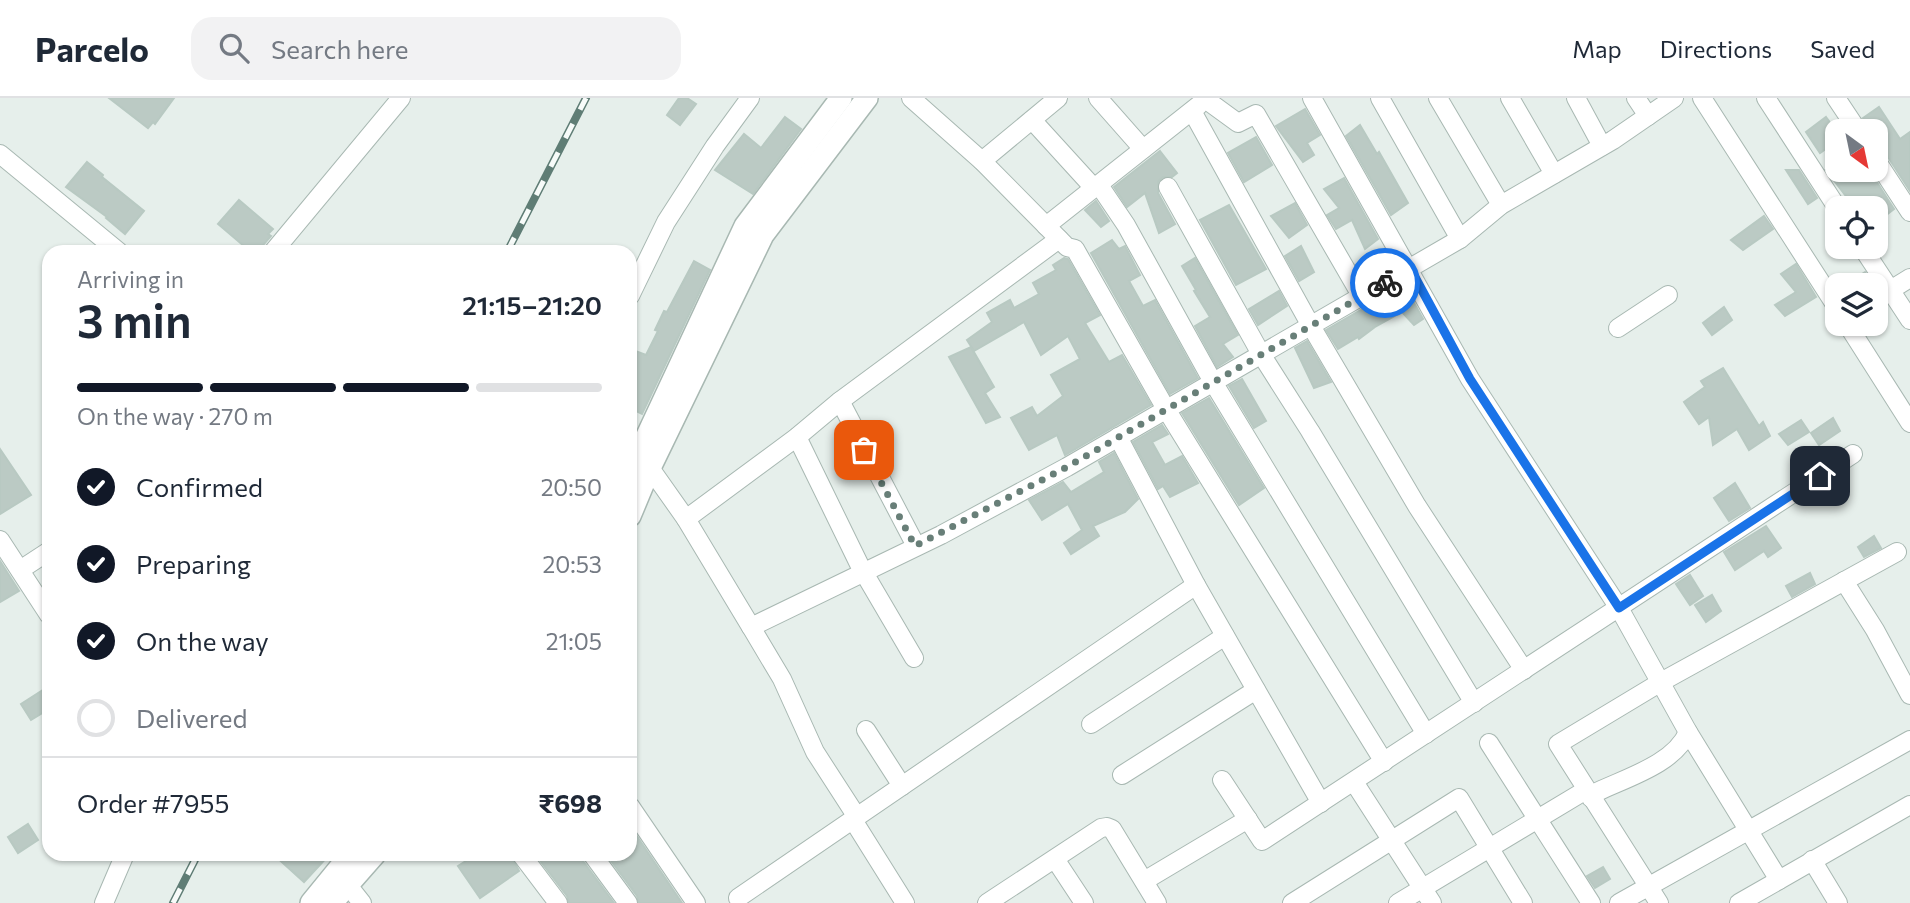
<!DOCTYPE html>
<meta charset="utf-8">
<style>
:root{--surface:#fff;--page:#f2f2f3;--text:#1f2937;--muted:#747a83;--line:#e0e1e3;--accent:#111827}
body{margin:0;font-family:Commissioner,sans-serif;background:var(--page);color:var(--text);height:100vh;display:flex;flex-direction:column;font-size:26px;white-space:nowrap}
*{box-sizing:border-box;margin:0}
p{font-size:23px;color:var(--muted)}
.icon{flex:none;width:38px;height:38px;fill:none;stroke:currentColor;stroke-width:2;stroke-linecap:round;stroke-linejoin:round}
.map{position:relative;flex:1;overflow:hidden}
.drawer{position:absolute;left:42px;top:147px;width:595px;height:616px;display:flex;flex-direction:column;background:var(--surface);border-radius:21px;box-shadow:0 2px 5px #0004}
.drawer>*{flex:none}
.needle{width:46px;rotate:147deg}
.tools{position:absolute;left:1825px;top:21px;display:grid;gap:14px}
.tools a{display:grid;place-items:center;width:63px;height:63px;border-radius:14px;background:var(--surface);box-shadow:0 2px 5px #0004;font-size:35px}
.pin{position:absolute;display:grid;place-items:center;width:60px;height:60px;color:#fff;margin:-30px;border-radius:14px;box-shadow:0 4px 10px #0006}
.courier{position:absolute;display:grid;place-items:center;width:70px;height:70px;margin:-35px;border:5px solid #1a73e8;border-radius:50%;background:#fff;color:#222;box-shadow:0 2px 9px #0007}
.headline em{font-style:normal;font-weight:600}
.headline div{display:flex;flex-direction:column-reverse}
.headline{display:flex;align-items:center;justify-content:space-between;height:119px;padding:0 35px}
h1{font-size:46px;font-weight:600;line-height:52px}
.bar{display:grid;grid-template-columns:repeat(4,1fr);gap:10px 7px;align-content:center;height:84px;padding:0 35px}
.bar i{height:9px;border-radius:5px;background:var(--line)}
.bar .selected{background:var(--accent)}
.bar p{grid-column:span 4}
.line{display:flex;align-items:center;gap:18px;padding:0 35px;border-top:2px solid var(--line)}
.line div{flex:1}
ol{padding:0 35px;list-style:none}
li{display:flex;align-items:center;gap:21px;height:77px}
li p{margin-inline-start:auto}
li .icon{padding:7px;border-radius:50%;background:var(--accent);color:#fff;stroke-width:4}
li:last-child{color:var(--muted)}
li i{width:38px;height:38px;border:4px solid var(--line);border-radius:50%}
header{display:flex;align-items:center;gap:42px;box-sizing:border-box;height:98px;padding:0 35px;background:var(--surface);border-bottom:2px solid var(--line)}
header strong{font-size:33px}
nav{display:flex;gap:38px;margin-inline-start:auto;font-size:24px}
.search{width:490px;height:63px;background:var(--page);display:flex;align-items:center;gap:18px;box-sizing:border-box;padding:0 24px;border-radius:21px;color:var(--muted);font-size:26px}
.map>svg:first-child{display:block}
.building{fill:#bbcac4;stroke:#b8c9c2;stroke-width:2}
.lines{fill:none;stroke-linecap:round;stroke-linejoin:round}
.minor-casing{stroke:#a8b8b2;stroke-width:20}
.tertiary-casing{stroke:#a8b8b2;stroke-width:24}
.minor{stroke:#fff;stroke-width:18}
.tertiary{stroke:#fff;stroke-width:21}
.rail-casing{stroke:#5f7d75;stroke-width:8}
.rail{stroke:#f7fbf9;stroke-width:5;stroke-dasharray:16;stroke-linecap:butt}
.done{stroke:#687f78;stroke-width:7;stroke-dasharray:0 12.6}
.route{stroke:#1a73e8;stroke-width:9}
</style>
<header>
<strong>Parcelo</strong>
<div class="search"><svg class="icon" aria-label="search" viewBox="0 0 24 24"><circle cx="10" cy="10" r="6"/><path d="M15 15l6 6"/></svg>Search here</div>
<nav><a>Map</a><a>Directions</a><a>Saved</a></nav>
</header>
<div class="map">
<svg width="1910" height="805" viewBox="0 0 1910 805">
<rect width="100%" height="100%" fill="#e6efeb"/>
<g class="building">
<polygon points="109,0 174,0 155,26 153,24 148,30"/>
<polygon points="679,0 687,0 696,6 680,27 667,17"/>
<polygon points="1879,9 1900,41 1910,34 1910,93 1886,56 1876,51 1876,33 1869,33 1863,20"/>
<polygon points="1305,11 1320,37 1307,45 1314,57 1303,64 1276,28"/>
<polygon points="785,19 801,31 753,96 715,72 744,36 761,50"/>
<polygon points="1826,19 1838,35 1838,42 1820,55 1806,34"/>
<polygon points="1360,27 1377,56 1379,54 1408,105 1391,117 1346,38"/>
<polygon points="1256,39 1272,67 1244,84 1228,55"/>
<polygon points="1160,53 1177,75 1172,79 1163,79 1158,84 1158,95 1175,126 1159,135 1145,95 1127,109 1114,89"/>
<polygon points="87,64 103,77 102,79 144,113 125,136 106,120 107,119 66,89"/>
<polygon points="1786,72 1799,72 1817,100 1808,106"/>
<polygon points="1826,72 1869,72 1894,111 1876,125 1876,99 1855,110"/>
<polygon points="1344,80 1378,141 1365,151 1352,122 1336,131 1327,117 1339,110 1324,91"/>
<polygon points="239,102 273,131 268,136 271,138 257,154 251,154 218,126"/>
<polygon points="1096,103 1109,123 1101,129 1085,112"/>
<polygon points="1295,105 1307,127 1289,140 1271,118"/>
<polygon points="1229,107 1266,171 1236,187 1200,122"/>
<polygon points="1764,118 1773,131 1743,152 1731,142"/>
<polygon points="1112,142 1119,151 1125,148 1140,177 1129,183 1143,208 1155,202 1198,280 1170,296 1091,155"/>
<polygon points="1301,148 1314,174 1299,183 1285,158"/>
<polygon points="1064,160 1068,161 1100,217 1085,225 1109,264 1122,257 1151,307 1065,357 1057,337 1029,352 1011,320 1032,309 1037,318 1063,298 1051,277 1080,261 1068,238 1041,257 1024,224 974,253 967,242 992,224 987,215 1010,202 1014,210 1039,196 1033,185 1056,172 1053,167"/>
<polygon points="1195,160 1238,237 1223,246 1233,259 1217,269 1195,228 1210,219 1194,193 1196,192 1182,168"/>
<polygon points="694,163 710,172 642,316 630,310 630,251 646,257 658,233 655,232 664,213 667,214"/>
<polygon points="1796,166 1816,199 1785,218 1775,207 1796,194 1781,176"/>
<polygon points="1865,174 1874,187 1845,187"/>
<polygon points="1404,187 1423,221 1414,227 1402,214 1375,229 1359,241 1358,239 1338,251 1326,232"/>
<polygon points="1279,193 1287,208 1258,227 1249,211"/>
<polygon points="1724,209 1732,222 1712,237 1703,225"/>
<polygon points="1307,243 1331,284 1314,290 1295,250"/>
<polygon points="971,249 994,289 985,295 1000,319 986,325 949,259"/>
<polygon points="1723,270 1759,328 1763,324 1770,338 1749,352 1737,331 1713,347 1709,319 1699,326 1684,304 1705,289 1701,283"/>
<polygon points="1242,281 1266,323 1254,330 1229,288"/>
<polygon points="1209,300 1264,390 1239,407 1182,315"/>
<polygon points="1833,320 1840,333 1819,347 1811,335"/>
<polygon points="1801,322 1809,334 1788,347 1779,336"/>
<polygon points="1162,327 1168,336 1152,344 1165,367 1182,358 1198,385 1170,399 1163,388 1158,391 1133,344"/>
<polygon points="0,351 31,397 0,416"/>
<polygon points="1114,355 1138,401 1125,414 1093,428 1099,438 1071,456 1064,445 1082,432 1068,406 1042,422 1029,402 1063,384 1071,394 1104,374 1099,364"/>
<polygon points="1735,385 1750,410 1729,423 1714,400"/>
<polygon points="1766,428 1781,450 1768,459 1764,453 1735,472 1724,454"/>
<polygon points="1874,438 1881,450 1864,459 1858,449"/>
<polygon points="0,463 19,493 0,504"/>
<polygon points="1810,475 1815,486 1792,499 1786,488"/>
<polygon points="1690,477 1703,498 1690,507 1676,486"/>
<polygon points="1712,497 1721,513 1706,524 1695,507"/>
<polygon points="49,588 49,611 31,622 21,606"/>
<polygon points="28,726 38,742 18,755 8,739"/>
<polygon points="630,728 682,805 639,805 637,798 606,756 630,756"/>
<polygon points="273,756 330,756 304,784"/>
<polygon points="477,756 510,756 519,773 480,800 458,768"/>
<polygon points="535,756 581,756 583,763 614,805 569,805 567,798"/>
<polygon points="1603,769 1610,781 1595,790 1587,778"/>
</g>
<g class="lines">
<g class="minor-casing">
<g id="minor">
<polyline points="911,0 982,63 1067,149 1075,151 1166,311 1384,664"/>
<polyline points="1098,0 1143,51"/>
<polyline points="1312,0 1470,281 1619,510 1688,634 1779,782"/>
<polyline points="1380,0 1460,141"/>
<polyline points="1438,0 1501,107"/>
<polyline points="1510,0 1554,76"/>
<polyline points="1576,0 1602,48"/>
<polyline points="1636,0 1648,18"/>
<polyline points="1702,0 1838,211"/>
<polyline points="1766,0 1838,111"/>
<polyline points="1836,0 1858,33"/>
<polyline points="1205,1 1238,25 1256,16 1362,199"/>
<polyline points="1192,13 1311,228 1417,408 1524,572"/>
<polyline points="1032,22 1094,90"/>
<polyline points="0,56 119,154"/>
<polyline points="1876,62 1910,114"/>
<polyline points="982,63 1058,0"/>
<polyline points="1099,87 1126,127 1213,284 1426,636"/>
<polyline points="1168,89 1261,256 1310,333 1474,605"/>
<polyline points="1046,128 1199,7"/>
<polyline points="1862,149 1910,222"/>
<polyline points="273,154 401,0"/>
<polyline points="630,198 666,124 715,48 750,0"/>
<polyline points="1876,201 1910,180"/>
<polyline points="1847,226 1910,325"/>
<polyline points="1618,230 1668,197"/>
<polyline points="840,303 916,448"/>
<polyline points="797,339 860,468 914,560"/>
<polyline points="1118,339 1196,487 1321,705"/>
<polyline points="650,370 686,421 751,529 941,437 1067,369 1460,141 1501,107 1613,42 1674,0"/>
<polyline points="686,421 797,339 840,303 1059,141"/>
<polyline points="0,442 49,517"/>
<polyline points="20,472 49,453"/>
<polyline points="1844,483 1875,532 1910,597"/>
<polyline points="751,529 782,581 815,654 857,719"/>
<polyline points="1091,626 1225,538"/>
<polyline points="866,632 902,688"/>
<polyline points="1489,645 1591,805"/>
<polyline points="1122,677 1256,592"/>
<polyline points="1222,682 1262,743 1853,356"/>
<polyline points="1354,684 1432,805"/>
<path d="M1591 700 1599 693C1629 679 1675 665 1688 634"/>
<polyline points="630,708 696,805"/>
<polyline points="853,722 905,805"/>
<polyline points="521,756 558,805"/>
<polyline points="592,756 628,805"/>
<polyline points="1055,761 1084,805"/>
<polyline points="1812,762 1838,805"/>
<polyline points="1144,783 1248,721"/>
<polyline points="347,786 362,805"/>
<polyline points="738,800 1196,487"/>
<polyline points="104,805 125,756"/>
<polyline points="987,805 1101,730 1107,729 1112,731 1157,805"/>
<polyline points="1292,805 1459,700 1523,805"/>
<polyline points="1398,805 1586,692"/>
<polyline points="1619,805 1910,642"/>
<polyline points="1659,805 1558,646 1661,584 1897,454"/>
<polyline points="1739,805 1910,707"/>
</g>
</g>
<g class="tertiary-casing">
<g id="tertiary">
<polyline points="630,374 745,128 841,0"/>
<polyline points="630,418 650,370 763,137 867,0"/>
<polyline points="311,805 351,756"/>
<polyline points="332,805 375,756"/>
</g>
</g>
<use href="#minor" class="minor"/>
<use href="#tertiary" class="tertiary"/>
<g class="rail-casing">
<g id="rail">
<polyline points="507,154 586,0"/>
<polyline points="173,805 198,756"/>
</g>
</g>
<use href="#rail" class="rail"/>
</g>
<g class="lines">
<polyline class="done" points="864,352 915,448 1067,369 1385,185"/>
<polyline class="route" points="1385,185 1410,170 1470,281 1619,510 1820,378"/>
</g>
</svg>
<div class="tools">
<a><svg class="needle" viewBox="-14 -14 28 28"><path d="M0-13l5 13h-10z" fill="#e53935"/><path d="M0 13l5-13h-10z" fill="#747a83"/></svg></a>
<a><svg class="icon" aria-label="locate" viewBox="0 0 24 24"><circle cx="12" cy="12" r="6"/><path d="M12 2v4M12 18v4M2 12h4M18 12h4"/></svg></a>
<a><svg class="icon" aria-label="layers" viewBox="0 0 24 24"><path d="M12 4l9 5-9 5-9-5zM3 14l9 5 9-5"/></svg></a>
</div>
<div class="pin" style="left:864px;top:352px;background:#ea580c"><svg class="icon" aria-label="bag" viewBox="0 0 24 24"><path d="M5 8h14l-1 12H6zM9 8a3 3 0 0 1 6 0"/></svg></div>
<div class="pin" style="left:1820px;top:378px;background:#1f2937"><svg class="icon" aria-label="home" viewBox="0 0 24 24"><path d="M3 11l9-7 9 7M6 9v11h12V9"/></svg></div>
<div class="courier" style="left:1385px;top:185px"><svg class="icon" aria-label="bike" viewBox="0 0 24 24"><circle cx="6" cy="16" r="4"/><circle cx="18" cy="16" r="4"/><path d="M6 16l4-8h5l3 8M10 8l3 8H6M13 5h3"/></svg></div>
<section class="drawer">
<div class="headline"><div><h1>3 min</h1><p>Arriving in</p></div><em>21:15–21:20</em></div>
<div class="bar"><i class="selected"></i><i class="selected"></i><i class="selected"></i><i></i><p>On the way · 270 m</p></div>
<ol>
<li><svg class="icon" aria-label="check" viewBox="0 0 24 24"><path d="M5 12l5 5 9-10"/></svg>Confirmed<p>20:50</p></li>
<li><svg class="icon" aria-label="check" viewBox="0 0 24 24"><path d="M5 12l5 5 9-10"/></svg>Preparing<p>20:53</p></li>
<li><svg class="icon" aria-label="check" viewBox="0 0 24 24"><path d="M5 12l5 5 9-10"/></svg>On the way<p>21:05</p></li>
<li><i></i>Delivered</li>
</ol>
<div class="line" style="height:91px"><div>Order #7955</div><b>₹698</b></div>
</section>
</div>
